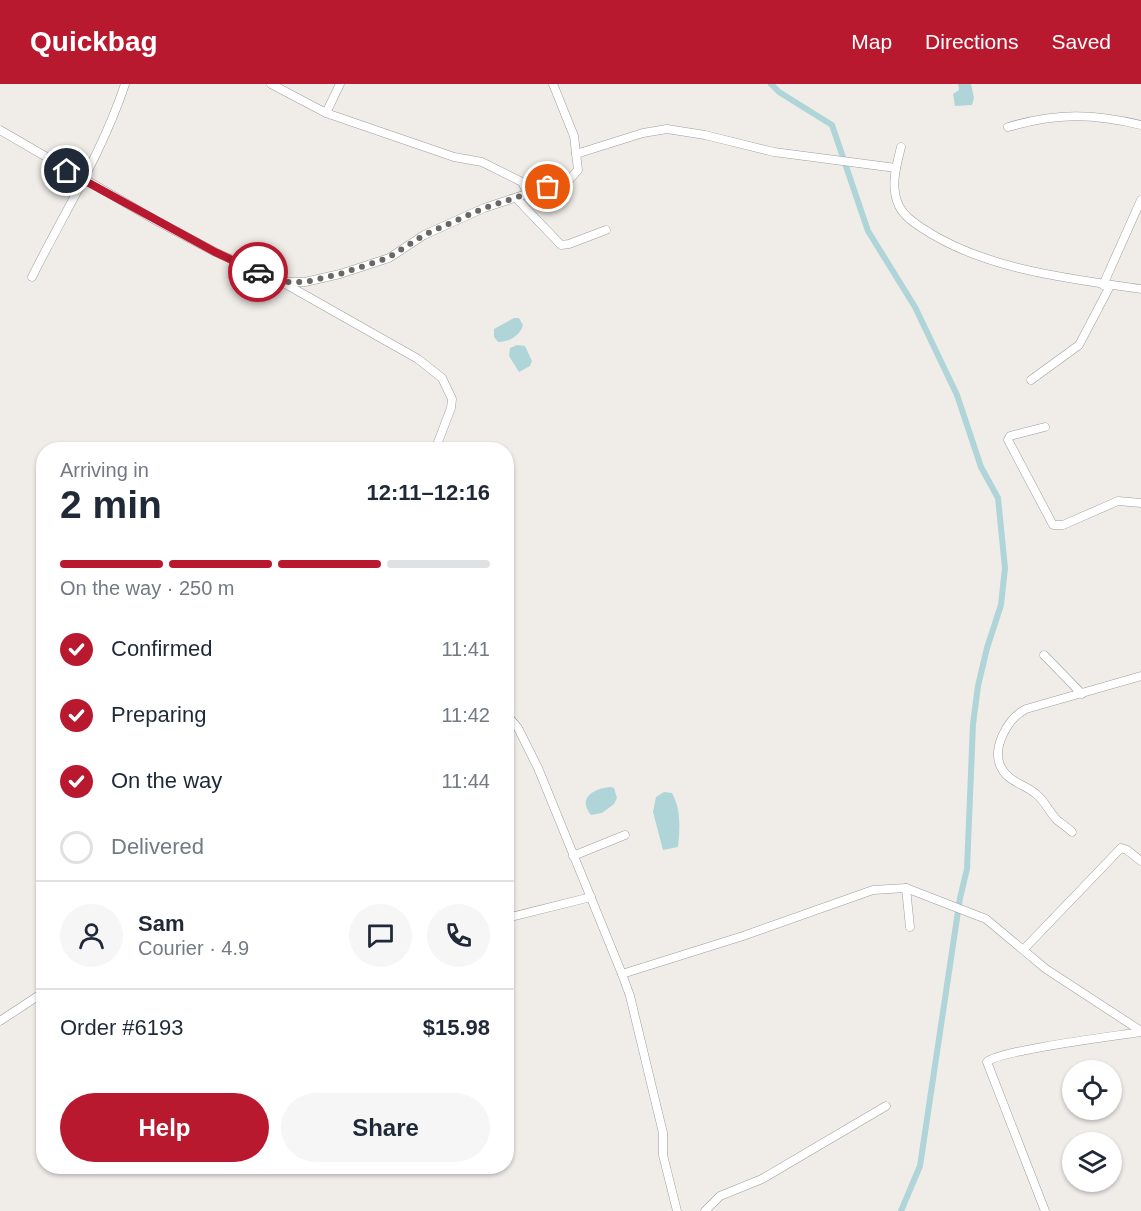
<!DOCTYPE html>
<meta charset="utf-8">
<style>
:root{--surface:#fff;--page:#f6f6f7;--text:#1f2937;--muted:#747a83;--line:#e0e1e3;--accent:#b9192f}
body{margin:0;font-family:Arial,sans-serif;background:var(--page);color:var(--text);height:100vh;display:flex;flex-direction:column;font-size:22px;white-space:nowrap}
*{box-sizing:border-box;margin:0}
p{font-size:20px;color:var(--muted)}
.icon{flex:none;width:33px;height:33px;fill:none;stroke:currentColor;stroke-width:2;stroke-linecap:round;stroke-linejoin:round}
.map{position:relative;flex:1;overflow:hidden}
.drawer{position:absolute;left:36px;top:358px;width:478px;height:732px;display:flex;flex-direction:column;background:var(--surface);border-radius:24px;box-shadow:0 2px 4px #0004}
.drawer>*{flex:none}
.fabs{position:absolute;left:1062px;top:976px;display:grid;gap:12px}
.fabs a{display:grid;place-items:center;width:60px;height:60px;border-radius:50%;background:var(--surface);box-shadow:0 2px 4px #0004;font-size:30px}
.pin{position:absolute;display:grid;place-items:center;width:51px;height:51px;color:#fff;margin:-26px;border:3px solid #fff;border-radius:50%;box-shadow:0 2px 6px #0007}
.courier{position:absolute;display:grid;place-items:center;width:60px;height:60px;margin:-30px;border:4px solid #b9192f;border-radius:50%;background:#fff;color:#222;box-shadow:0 2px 8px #0007}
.headline em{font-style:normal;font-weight:700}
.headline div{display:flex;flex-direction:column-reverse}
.headline{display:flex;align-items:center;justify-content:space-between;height:102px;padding:0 24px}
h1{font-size:39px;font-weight:700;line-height:45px}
.bar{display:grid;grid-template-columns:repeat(4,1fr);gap:9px 6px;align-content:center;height:72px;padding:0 24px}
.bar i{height:8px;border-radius:4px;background:var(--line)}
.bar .current{background:var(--accent)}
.bar p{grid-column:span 4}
.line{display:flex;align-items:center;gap:15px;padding:0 24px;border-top:2px solid var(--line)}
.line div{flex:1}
.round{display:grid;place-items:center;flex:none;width:63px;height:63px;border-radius:32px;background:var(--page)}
ol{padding:0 24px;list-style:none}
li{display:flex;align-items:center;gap:18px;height:66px}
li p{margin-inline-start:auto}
li .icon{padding:6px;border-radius:50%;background:var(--accent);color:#fff;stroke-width:4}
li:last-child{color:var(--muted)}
li i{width:33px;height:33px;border:3px solid var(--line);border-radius:50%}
.primary-button{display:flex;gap:12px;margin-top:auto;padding:12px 24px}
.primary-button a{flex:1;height:69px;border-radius:36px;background:var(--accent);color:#fff;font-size:24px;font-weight:700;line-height:69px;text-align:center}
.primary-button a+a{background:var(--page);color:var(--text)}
header{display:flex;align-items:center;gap:36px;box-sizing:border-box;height:84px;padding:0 30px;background:var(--accent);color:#fff}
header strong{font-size:28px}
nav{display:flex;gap:33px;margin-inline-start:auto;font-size:21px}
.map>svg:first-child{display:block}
.water{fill:#afd5d8}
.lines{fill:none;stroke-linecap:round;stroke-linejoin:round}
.canal{stroke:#afd5d8;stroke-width:6}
.minor-casing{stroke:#9e9e9e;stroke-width:9}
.minor{stroke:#fff;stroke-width:8}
.done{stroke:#696867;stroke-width:6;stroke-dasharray:0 10.8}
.route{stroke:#b9192f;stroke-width:8}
</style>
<header>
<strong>Quickbag</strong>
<nav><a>Map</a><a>Directions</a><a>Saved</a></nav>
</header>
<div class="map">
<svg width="1141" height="1127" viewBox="0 0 1141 1127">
<rect width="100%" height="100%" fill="#f0ede9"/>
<g class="water">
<polygon points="958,0 971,0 974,14 972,21 955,22 953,10 959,6"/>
<path d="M514 234H519L523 241C520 252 509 258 498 258L494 253V245Z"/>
<polygon points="517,261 525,262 532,277 530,282 519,288 509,272 510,264"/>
<path d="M610 703 614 704 617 714 614 720 602 729 591 731C577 714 593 705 610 703Z"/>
<path d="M664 708 672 709C681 725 680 744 678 763L663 766 653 728 656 713Z"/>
</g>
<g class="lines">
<polyline class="canal" points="771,0 779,8 832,41 868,147 915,223 957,311 981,383 998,414 1005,484 1001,521 987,564 978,602 973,640 967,785 960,814 920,1082 901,1127"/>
<g class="minor-casing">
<g id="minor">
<polyline points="271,0 326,29 454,73 482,78 522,98 528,110"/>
<polyline points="326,29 340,0"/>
<path d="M1008 43C1056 29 1092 29 1141 41"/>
<polyline points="0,46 155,136 215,168 282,198 418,275 442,294 452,315 451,324 435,366"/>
<path d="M901 63C896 83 890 103 899 122 904 132 913 138 922 144 983 185 1069 195 1141 205"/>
<polyline points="576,70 643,49 667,45 705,51 774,68 896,84"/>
<polyline points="516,114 561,161 569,160 606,146"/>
<path d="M32 193C64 129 103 67 125 0"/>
<polyline points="283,198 305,198 340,190 389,174 424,151 484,124 569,96 578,86 574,52 553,0"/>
<polyline points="1103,201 1141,116"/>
<polyline points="1031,296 1079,261 1110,202"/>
<polyline points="1045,343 1010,352 1008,356 1053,441 1063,441 1118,417 1141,419"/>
<polyline points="1044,571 1082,610"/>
<polyline points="507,631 518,644 538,684 622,890 630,912 663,1049 663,1071 677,1127"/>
<path d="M1072 748C1067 743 1062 740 1057 736 1049 728 1045 717 1036 710 1026 701 1009 698 1002 685 990 665 1008 634 1026 625L1141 592"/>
<polyline points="573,772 625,751"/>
<polyline points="906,804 910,843"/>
<polyline points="507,834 591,813"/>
<polyline points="1024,865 1121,764 1127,766 1141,777"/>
<polyline points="622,890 743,852 873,806 906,804 986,835 1046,885 1141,947"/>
<polyline points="0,937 44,908"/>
<polyline points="705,1127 720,1112 762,1095 886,1022"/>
<path d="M1045 1127 987 978C1000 966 1116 952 1141 948"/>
</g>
</g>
<use href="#minor" class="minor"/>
</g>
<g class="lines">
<polyline class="done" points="258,188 282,198 305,198 340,190 388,174 424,151 484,124 548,103"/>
<polyline class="route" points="67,87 215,168 258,188"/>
</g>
</svg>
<div class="fabs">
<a><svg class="icon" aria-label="locate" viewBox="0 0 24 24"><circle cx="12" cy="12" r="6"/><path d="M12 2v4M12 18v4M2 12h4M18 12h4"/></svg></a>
<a><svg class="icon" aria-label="layers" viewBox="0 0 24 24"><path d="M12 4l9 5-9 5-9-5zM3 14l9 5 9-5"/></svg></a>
</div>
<div class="pin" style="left:548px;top:103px;background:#ea580c"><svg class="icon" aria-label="bag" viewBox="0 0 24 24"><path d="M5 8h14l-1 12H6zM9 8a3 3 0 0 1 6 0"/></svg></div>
<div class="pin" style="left:67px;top:87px;background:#1f2937"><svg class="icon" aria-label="home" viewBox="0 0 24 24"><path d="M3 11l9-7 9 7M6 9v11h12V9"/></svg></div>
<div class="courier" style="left:258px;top:188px"><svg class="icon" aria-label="car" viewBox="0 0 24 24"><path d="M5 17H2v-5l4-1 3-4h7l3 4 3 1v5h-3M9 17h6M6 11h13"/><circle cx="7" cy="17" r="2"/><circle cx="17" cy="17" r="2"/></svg></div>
<section class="drawer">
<div class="headline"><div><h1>2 min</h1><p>Arriving in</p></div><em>12:11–12:16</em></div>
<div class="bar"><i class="current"></i><i class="current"></i><i class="current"></i><i></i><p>On the way · 250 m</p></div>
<ol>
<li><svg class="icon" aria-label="check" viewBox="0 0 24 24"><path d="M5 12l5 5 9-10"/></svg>Confirmed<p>11:41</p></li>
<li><svg class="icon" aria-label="check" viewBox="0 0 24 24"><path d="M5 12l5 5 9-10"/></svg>Preparing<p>11:42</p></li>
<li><svg class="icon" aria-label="check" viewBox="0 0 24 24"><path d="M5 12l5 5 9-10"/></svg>On the way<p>11:44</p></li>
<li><i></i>Delivered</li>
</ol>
<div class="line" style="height:108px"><a class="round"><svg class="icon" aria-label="person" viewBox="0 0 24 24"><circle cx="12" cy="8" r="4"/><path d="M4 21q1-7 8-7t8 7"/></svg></a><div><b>Sam</b><p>Courier · 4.9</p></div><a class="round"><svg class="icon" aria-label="chat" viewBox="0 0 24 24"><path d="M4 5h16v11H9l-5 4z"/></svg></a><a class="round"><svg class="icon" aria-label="phone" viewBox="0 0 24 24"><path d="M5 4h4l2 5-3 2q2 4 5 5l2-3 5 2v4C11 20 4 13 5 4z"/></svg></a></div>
<div class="line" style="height:78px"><div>Order #6193</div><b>$15.98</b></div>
<div class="primary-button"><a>Help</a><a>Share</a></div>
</section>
</div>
